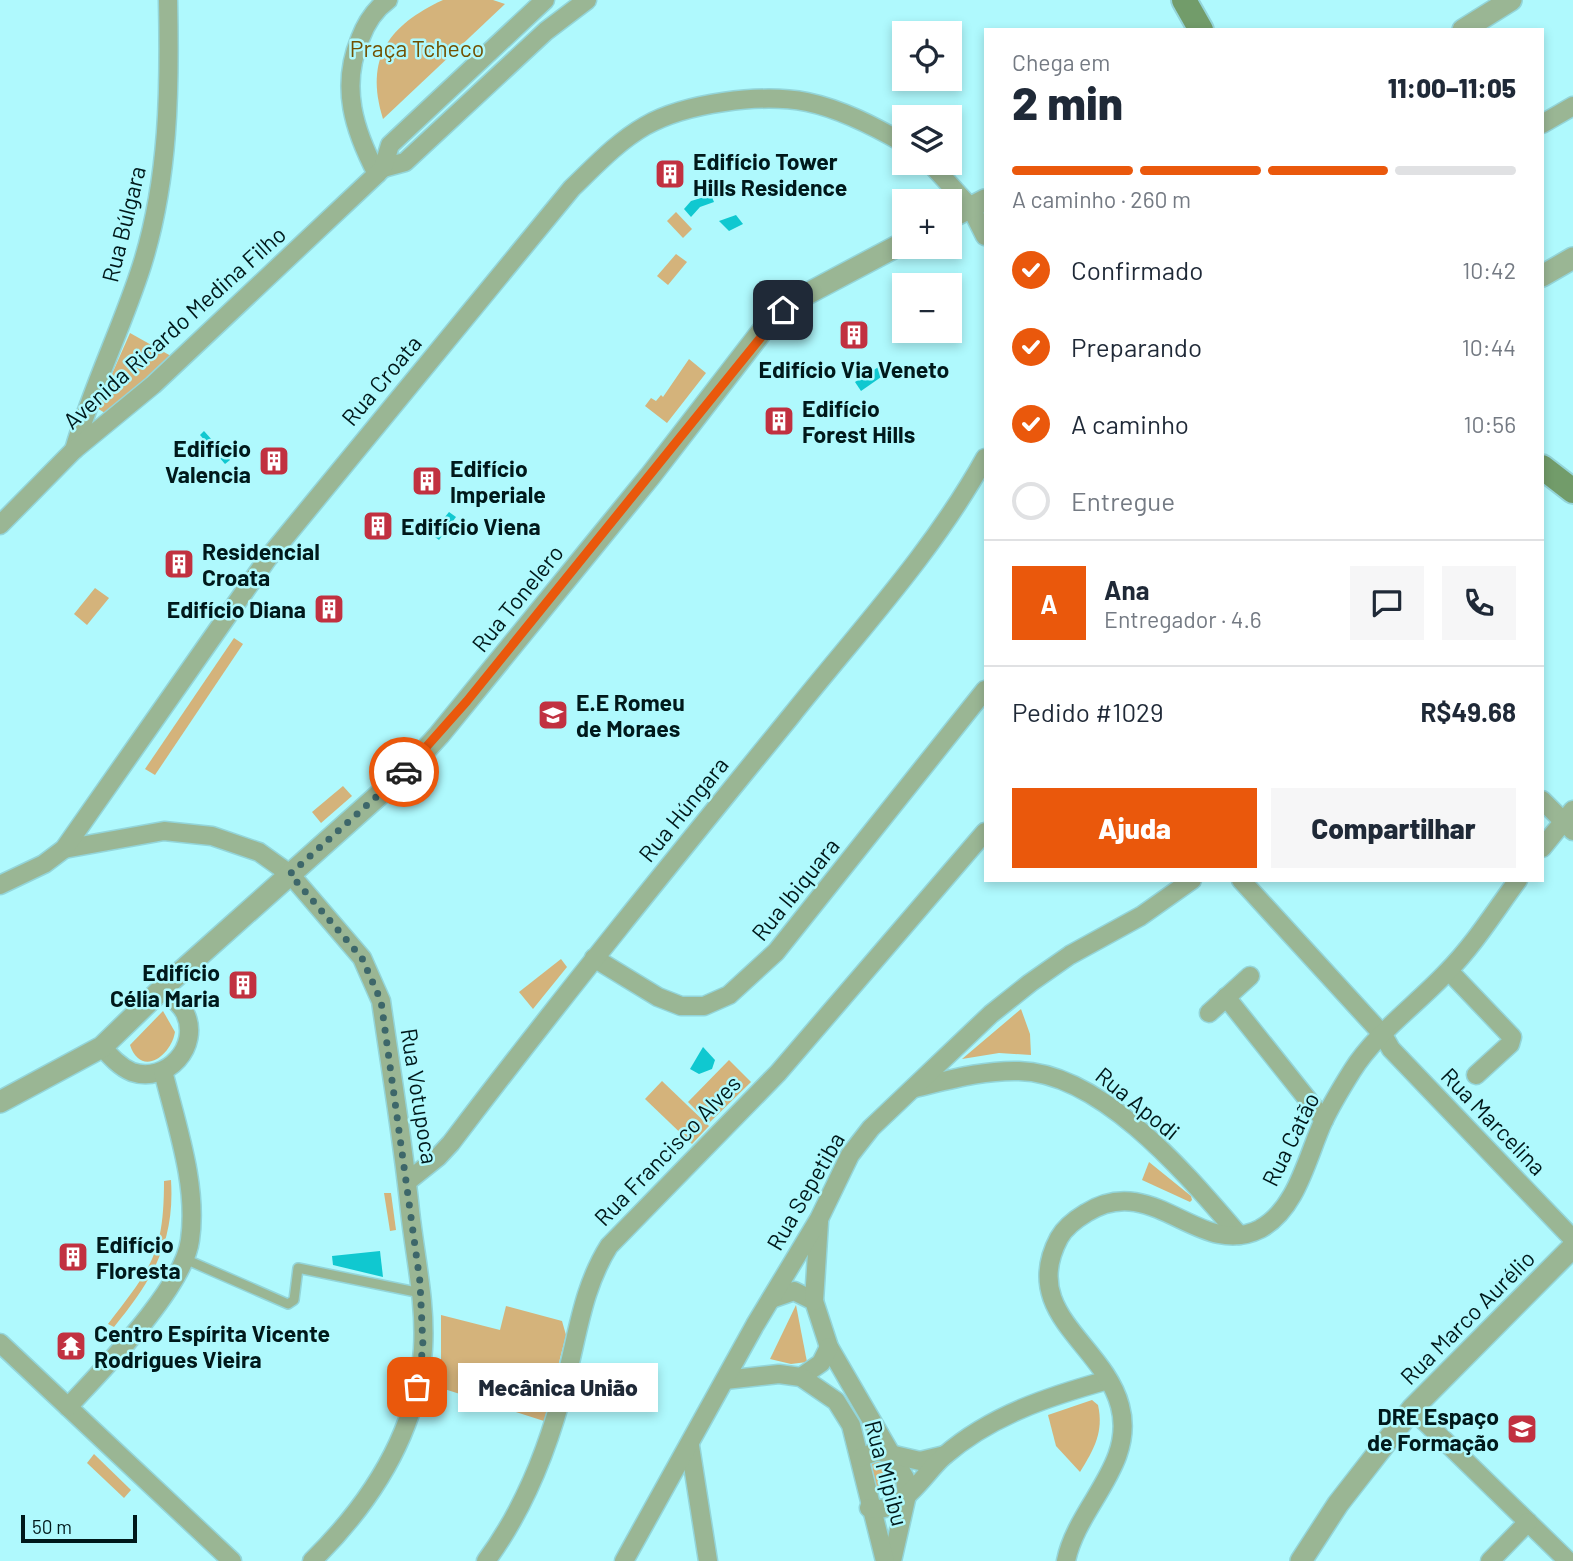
<!DOCTYPE html>
<html lang="pt">
<meta charset="utf-8">
<style>
:root{--surface:#fff;--page:#f6f6f7;--text:#1f2937;--muted:#747a83;--line:#e0e1e3;--accent:#ea580c}
body{margin:0;font-family:Barlow,sans-serif;background:var(--page);color:var(--text);height:100vh;display:flex;flex-direction:column;font-size:26px;white-space:nowrap}
*{box-sizing:border-box;margin:0}
p{font-size:23px;color:var(--muted)}
.icon{flex:none;width:38px;height:38px;fill:none;stroke:currentColor;stroke-width:2;stroke-linecap:round;stroke-linejoin:round}
.map{position:relative;flex:1;overflow:hidden}
.side{position:absolute;left:984px;top:28px;width:560px;height:854px;display:flex;flex-direction:column;background:var(--surface);border-radius:0px;box-shadow:0 4px 10px #0003}
.side>*{flex:none}
.buttons{position:absolute;left:892px;top:21px;display:grid;gap:14px}
.buttons a{display:grid;place-items:center;width:70px;height:70px;border-radius:0px;background:var(--surface);box-shadow:0 4px 10px #0003;font-size:35px}
.scale{position:absolute;left:21px;bottom:18px;width:116px;box-sizing:border-box;padding-left:7px;border:4px solid #00191b;border-top:0;font-size:19px;line-height:24px;white-space:nowrap;color:#00191b;-webkit-text-stroke:5px #aff9fd;paint-order:stroke}
.pin{position:absolute;display:grid;place-items:center;width:60px;height:60px;color:#fff;margin:-30px;border-radius:14px;box-shadow:0 4px 10px #0006}
.courier{position:absolute;display:grid;place-items:center;width:70px;height:70px;margin:-35px;border:5px solid #ea580c;border-radius:50%;background:#fff;color:#222;box-shadow:0 2px 9px #0007}
.bubble{position:absolute;height:49px;border-radius:0px;background:var(--surface);box-shadow:0 4px 10px #0003;font-size:23px;font-weight:800;line-height:49px;text-align:center}
.overview em{font-style:normal;font-weight:800}
.overview div{display:flex;flex-direction:column-reverse}
.overview{display:flex;align-items:center;justify-content:space-between;height:119px;padding:0 28px}
h1{font-size:46px;font-weight:800;line-height:52px}
.bar{display:grid;grid-template-columns:repeat(4,1fr);gap:10px 7px;align-content:center;height:84px;padding:0 28px}
.bar i{height:9px;border-radius:5px;background:var(--line)}
.bar .on{background:var(--accent)}
.bar p{grid-column:span 4}
.line{display:flex;align-items:center;gap:18px;padding:0 28px;border-top:2px solid var(--line)}
.line div{flex:1}
.round{display:grid;place-items:center;flex:none;width:74px;height:74px;border-radius:0px;background:var(--page)}
ol{padding:0 28px;list-style:none}
li{display:flex;align-items:center;gap:21px;height:77px}
li p{margin-inline-start:auto}
li .icon{padding:7px;border-radius:50%;background:var(--accent);color:#fff;stroke-width:4}
li:last-child{color:var(--muted)}
li i{width:38px;height:38px;border:4px solid var(--line);border-radius:50%}
.action{display:flex;gap:14px;margin-top:auto;padding:14px 28px}
.action a{flex:1;height:80px;border-radius:0px;background:var(--accent);color:#fff;font-size:28px;font-weight:800;line-height:80px;text-align:center}
.action a+a{background:var(--page);color:var(--text)}
.map>svg:first-child{display:block}
.green{fill:#d4b37b}
.water{fill:#10c8d0}
.lines{fill:none;stroke-linecap:round;stroke-linejoin:round}
.service-casing{stroke:#93d5d9;stroke-width:12}
.minor-casing{stroke:#93d5d9;stroke-width:21}
.tertiary-casing{stroke:#93d5d9;stroke-width:24}
.secondary-casing{stroke:#93d5d9;stroke-width:28}
.service{stroke:#9ab694;stroke-width:9}
.minor{stroke:#9ab694;stroke-width:18}
.tertiary{stroke:#9ab694;stroke-width:21}
.secondary{stroke:#729c6a;stroke-width:24}
.done{stroke:#3d676a;stroke-width:7;stroke-dasharray:0 12.6}
.route{stroke:#ea580c;stroke-width:9}
.labels{text-anchor:middle;dominant-baseline:central;stroke-width:5;stroke-linejoin:round;paint-order:stroke}
.park-label{font-size:23px;fill:#725001;stroke:#aff9fd}
.poi-label{font-size:23px;font-weight:bold;fill:#00191b;stroke:#aff9fd;text-anchor:start}
.street-label{font-size:23px;fill:#00191b;stroke:#aff9fd}
</style>
<div class="map">
<svg width="1573" height="1561" viewBox="0 0 1573 1561">
<rect width="100%" height="100%" fill="#aff9fd"/>
<g class="green">
<path d="M443 0H493L505 4 383 119C364 58 389 25 443 0Z"/>
<polygon points="676,212 692,229 683,238 667,221"/>
<polygon points="676,254 687,262 668,285 657,276"/>
<polygon points="130,333 171,356 108,415 97,408"/>
<polygon points="689,359 706,373 667,423 645,406 651,398 656,401 661,395 663,397"/>
<polygon points="95,588 109,598 87,625 74,614"/>
<polygon points="234,638 243,644 155,775 145,769"/>
<polygon points="343,786 352,796 321,823 312,812"/>
<polygon points="561,959 567,967 533,1009 519,992"/>
<polygon points="1021,1009 1030,1034 1031,1055 999,1053 962,1059"/>
<path d="M163 1011 175 1032C171 1056 141 1078 130 1045Z"/>
<polygon points="729,1060 751,1082 709,1123 688,1102"/>
<polygon points="662,1081 709,1126 692,1144 645,1099"/>
<polygon points="1149,1162 1191,1196 1192,1200 1190,1202 1142,1180"/>
<path d="M171 1180C175 1243 152 1280 114 1327L108 1324C151 1268 164 1254 164 1181Z"/>
<polygon points="384,1193 391,1193 396,1230 390,1231"/>
<polygon points="796,1305 807,1362 791,1364 770,1359"/>
<polygon points="506,1306 562,1321 566,1335 544,1421 438,1387 441,1364 441,1315 500,1330"/>
<path d="M1092 1400 1098 1405C1104 1432 1094 1449 1080 1472L1056 1446 1048 1415Z"/>
<polygon points="94,1454 131,1490 124,1498 87,1463"/>
<polygon points="875,1459 881,1459 902,1479 892,1490 883,1490 875,1484 872,1464"/>
</g>
<g class="water">
<polygon points="711,195 714,202 700,207 691,217 684,209 691,201"/>
<polygon points="736,215 743,224 729,231 719,221"/>
<polygon points="880,366 884,375 861,391 855,382"/>
<polygon points="204,431 230,460 225,464 200,435"/>
<polygon points="449,512 456,517 439,540 431,534"/>
<polygon points="703,1047 715,1060 712,1069 699,1074 690,1069"/>
<polygon points="380,1251 383,1277 333,1265 332,1256"/>
</g>
<g class="lines">
<g class="service-casing">
<polyline id="service" points="185,1259 288,1304 294,1300 298,1268 421,1293"/>
</g>
<g class="minor-casing">
<g id="minor">
<polyline points="1542,124 1573,106"/>
<polyline points="930,163 971,208 985,236"/>
<polyline points="383,168 405,162 546,31 587,0"/>
<path d="M377 174C354 130 340 87 360 39 366 23 374 10 388 0"/>
<path d="M74 450C92 387 122 328 142 265 169 179 170 89 168 0"/>
<polyline points="0,525 74,450 153,385 377,174 383,168 390,145 545,0"/>
<polyline points="1542,800 1573,831"/>
<polyline points="1542,848 1573,810"/>
<path d="M64 849 164 831 212 836 259 852 290 874 362 958 381 1001C391 1071 403 1141 410 1211 415 1257 426 1303 423 1349 417 1433 370 1504 312 1561"/>
<polyline points="1241,880 1383,1035 1391,1049 1573,1239"/>
<path d="M0 885 44 864 64 849 268 558 572 188C595 166 617 142 645 126 685 103 761 93 807 102 841 109 874 126 905 144"/>
<polyline points="594,958 658,997 681,1006 704,1006 729,995 776,952 985,690"/>
<polyline points="1449,971 1512,1037 1510,1044 1476,1075"/>
<polyline points="1226,997 1324,1120"/>
<polyline points="1209,1013 1250,976"/>
<path d="M102 1047C111 1057 120 1067 132 1072 167 1084 201 1046 185 1013 180 1003 170 996 162 989"/>
<path d="M915 1088C949 1080 983 1070 1019 1071 1103 1073 1188 1176 1239 1235"/>
<path d="M408 1181 438 1157 451 1143C561 998 676 857 791 716 858 632 933 552 985 458"/>
<polyline points="771,1299 794,1291 814,1301 829,1347 905,1478 907,1495 892,1561"/>
<polyline points="814,1301 819,1222"/>
<polyline points="0,1343 232,1561"/>
<polyline points="801,1377 821,1363 829,1347"/>
<polyline points="725,1380 779,1374 801,1377 836,1401 851,1425 885,1561"/>
<path d="M68 1407C102 1370 184 1288 190 1240 198 1185 176 1124 163 1071"/>
<polyline points="1412,1409 1568,1561"/>
<polyline points="690,1446 708,1561"/>
<polyline points="860,1458 877,1451 920,1461 945,1455"/>
<path d="M869 1508C902 1516 923 1474 944 1456 991 1415 1050 1396 1108 1380"/>
<path d="M486 1561C526 1507 550 1444 566 1379 578 1333 583 1287 609 1246L778 1073 985 832"/>
<polyline points="624,1561 755,1325 819,1219 850,1155 871,1128 991,1014 1030,983 1070,955 1141,916 1192,880"/>
<path d="M1066 1561C1077 1506 1136 1465 1120 1406 1104 1344 1019 1313 1059 1238 1065 1227 1076 1219 1086 1213 1153 1170 1199 1260 1260 1229 1297 1209 1307 1157 1323 1122 1331 1105 1342 1087 1352 1071 1376 1033 1416 1005 1447 972 1474 945 1495 911 1518 880"/>
<polyline points="1490,1561 1528,1522"/>
</g>
</g>
<g class="tertiary-casing">
<g id="tertiary">
<polyline points="1463,30 1511,0"/>
<polyline points="950,218 985,200"/>
<polyline points="1542,276 1573,258"/>
<polyline points="0,1102 102,1047 165,986 407,770 439,735 651,475 766,326 805,295 905,242"/>
<polyline points="1301,1561 1338,1504 1412,1409 1573,1247"/>
</g>
</g>
<g class="secondary-casing">
<g id="secondary">
<polyline points="1184,0 1201,30"/>
<polyline points="1542,467 1573,491"/>
</g>
</g>
<use href="#service" class="service"/>
<use href="#minor" class="minor"/>
<use href="#tertiary" class="tertiary"/>
<use href="#secondary" class="secondary"/>
</g>
<g class="lines">
<polyline class="done" points="404,772 290,874 362,958 381,1001 420,1282 423,1347 417,1387"/>
<polyline class="route" points="404,772 467,701 783,310"/>
</g>
<defs>
<g id="building-square" transform="scale(1.575)"><rect x="-9" y="-9" width="18" height="18" rx="4" fill="#c13140" stroke="#aff9fd"/><path d="M-4-6H4V6H1V3H-1V6H-4ZM-2.5-4.3h1.7v1.8h-1.7ZM.8-4.3h1.7v1.8H.8ZM-2.5-1h1.7V.8h-1.7ZM.8-1h1.7V.8H.8Z" fill="#fff"/></g>
<g id="school-square" transform="scale(1.575)"><rect x="-9" y="-9" width="18" height="18" rx="4" fill="#c13140" stroke="#aff9fd"/><path d="M0-5L7-2L0 1L-7-2ZM-4 1L0 2.5L4 1V4Q0 6-4 4Z" fill="#fff"/></g>
<g id="temple-square" transform="scale(1.575)"><rect x="-9" y="-9" width="18" height="18" rx="4" fill="#c13140" stroke="#aff9fd"/><path d="M0-6L5-2H3V0L6.5 2.5H4V6H1.5V3h-3V6H-4V2.5H-6.5L-3 0V-2H-5Z" fill="#fff"/></g>
<g id="university-square" transform="scale(1.575)"><rect x="-9" y="-9" width="18" height="18" rx="4" fill="#c13140" stroke="#aff9fd"/><path d="M0-5L7-2L0 1L-7-2ZM-4 1L0 2.5L4 1V4Q0 6-4 4Z" fill="#fff"/></g>
</defs>
<g fill-rule="evenodd">
<use href="#building-square" x="670" y="174"/>
<use href="#building-square" x="854" y="335"/>
<use href="#building-square" x="779" y="421"/>
<use href="#building-square" x="274" y="461"/>
<use href="#building-square" x="427" y="481"/>
<use href="#building-square" x="378" y="526"/>
<use href="#building-square" x="179" y="564"/>
<use href="#building-square" x="329" y="609"/>
<use href="#school-square" x="553" y="715"/>
<use href="#building-square" x="243" y="985"/>
<use href="#building-square" x="73" y="1257"/>
<use href="#temple-square" x="71" y="1346"/>
<use href="#university-square" x="1522" y="1429"/>
</g>
<g class="labels">
<g class="park-label">
<text x="417" y="48">Praça Tcheco</text>
</g>
<g class="poi-label">
<text x="693" y="161">Edifício Tower<tspan x="693" dy="26">Hills Residence</tspan></text>
<text x="854" y="369" text-anchor="middle">Edifício Via Veneto</text>
<text x="802" y="408">Edifício<tspan x="802" dy="26">Forest Hills</tspan></text>
<text x="251" y="448" text-anchor="end">Edifício<tspan x="251" dy="26">Valencia</tspan></text>
<text x="450" y="468">Edifício<tspan x="450" dy="26">Imperiale</tspan></text>
<text x="401" y="526">Edifício Viena</text>
<text x="202" y="551">Residencial<tspan x="202" dy="26">Croata</tspan></text>
<text x="306" y="609" text-anchor="end">Edifício Diana</text>
<text x="576" y="702">E.E Romeu<tspan x="576" dy="26">de Moraes</tspan></text>
<text x="220" y="972" text-anchor="end">Edifício<tspan x="220" dy="26">Célia Maria</tspan></text>
<text x="96" y="1244">Edifício<tspan x="96" dy="26">Floresta</tspan></text>
<text x="94" y="1333">Centro Espírita Vicente<tspan x="94" dy="26">Rodrigues Vieira</tspan></text>
<text x="1499" y="1416" text-anchor="end">DRE Espaço<tspan x="1499" dy="26">de Formação</tspan></text>
</g>
<g class="street-label">
<text transform="translate(123 224) rotate(-76)">Rua Búlgara</text>
<text transform="translate(174 327) rotate(-42)">Avenida Ricardo Medina Filho</text>
<text transform="translate(381 380) rotate(-50)">Rua Croata</text>
<text transform="translate(517 598) rotate(-51)">Rua Tonelero</text>
<text transform="translate(683 809) rotate(-51)">Rua Húngara</text>
<text transform="translate(795 889) rotate(-51)">Rua Ibiquara</text>
<text transform="translate(420 1096) rotate(81)">Rua Votupoca</text>
<text transform="translate(1138 1103) rotate(39)">Rua Apodi</text>
<text transform="translate(1494 1121) rotate(46)">Rua Marcelina</text>
<text transform="translate(1290 1139) rotate(-64)">Rua Catão</text>
<text transform="translate(667 1150) rotate(-46)">Rua Francisco Alves</text>
<text transform="translate(805 1191) rotate(-60)">Rua Sepetiba</text>
<text transform="translate(1467 1317) rotate(-45)">Rua Marco Aurélio</text>
<text transform="translate(887 1473) rotate(75)">Rua Mipibu</text>
</g>
</g>
</svg>
<div class="buttons">
<a><svg class="icon" aria-label="locate" viewBox="0 0 24 24"><circle cx="12" cy="12" r="6"/><path d="M12 2v4M12 18v4M2 12h4M18 12h4"/></svg></a>
<a><svg class="icon" aria-label="layers" viewBox="0 0 24 24"><path d="M12 4l9 5-9 5-9-5zM3 14l9 5 9-5"/></svg></a>
<a>+</a>
<a>−</a>
</div>
<div class="scale">50 m</div>
<div class="pin" style="left:417px;top:1387px;background:#ea580c"><svg class="icon" aria-label="bag" viewBox="0 0 24 24"><path d="M5 8h14l-1 12H6zM9 8a3 3 0 0 1 6 0"/></svg></div>
<div class="pin" style="left:783px;top:310px;background:#1f2937"><svg class="icon" aria-label="home" viewBox="0 0 24 24"><path d="M3 11l9-7 9 7M6 9v11h12V9"/></svg></div>
<div class="courier" style="left:404px;top:772px"><svg class="icon" aria-label="car" viewBox="0 0 24 24"><path d="M5 17H2v-5l4-1 3-4h7l3 4 3 1v5h-3M9 17h6M6 11h13"/><circle cx="7" cy="17" r="2"/><circle cx="17" cy="17" r="2"/></svg></div>
<div class="bubble" style="left:458px;top:1363px;width:200px">Mecânica União</div>
<section class="side">
<div class="overview"><div><h1>2 min</h1><p>Chega em</p></div><em>11:00–11:05</em></div>
<div class="bar"><i class="on"></i><i class="on"></i><i class="on"></i><i></i><p>A caminho · 260 m</p></div>
<ol>
<li><svg class="icon" aria-label="check" viewBox="0 0 24 24"><path d="M5 12l5 5 9-10"/></svg>Confirmado<p>10:42</p></li>
<li><svg class="icon" aria-label="check" viewBox="0 0 24 24"><path d="M5 12l5 5 9-10"/></svg>Preparando<p>10:44</p></li>
<li><svg class="icon" aria-label="check" viewBox="0 0 24 24"><path d="M5 12l5 5 9-10"/></svg>A caminho<p>10:56</p></li>
<li><i></i>Entregue</li>
</ol>
<div class="line" style="height:126px"><b class="round" style="background:var(--accent);color:#fff">A</b><div><b>Ana</b><p>Entregador · 4.6</p></div><a class="round"><svg class="icon" aria-label="chat" viewBox="0 0 24 24"><path d="M4 5h16v11H9l-5 4z"/></svg></a><a class="round"><svg class="icon" aria-label="phone" viewBox="0 0 24 24"><path d="M5 4h4l2 5-3 2q2 4 5 5l2-3 5 2v4C11 20 4 13 5 4z"/></svg></a></div>
<div class="line" style="height:91px"><div>Pedido #1029</div><b>R$49.68</b></div>
<div class="action"><a>Ajuda</a><a>Compartilhar</a></div>
</section>
</div>
